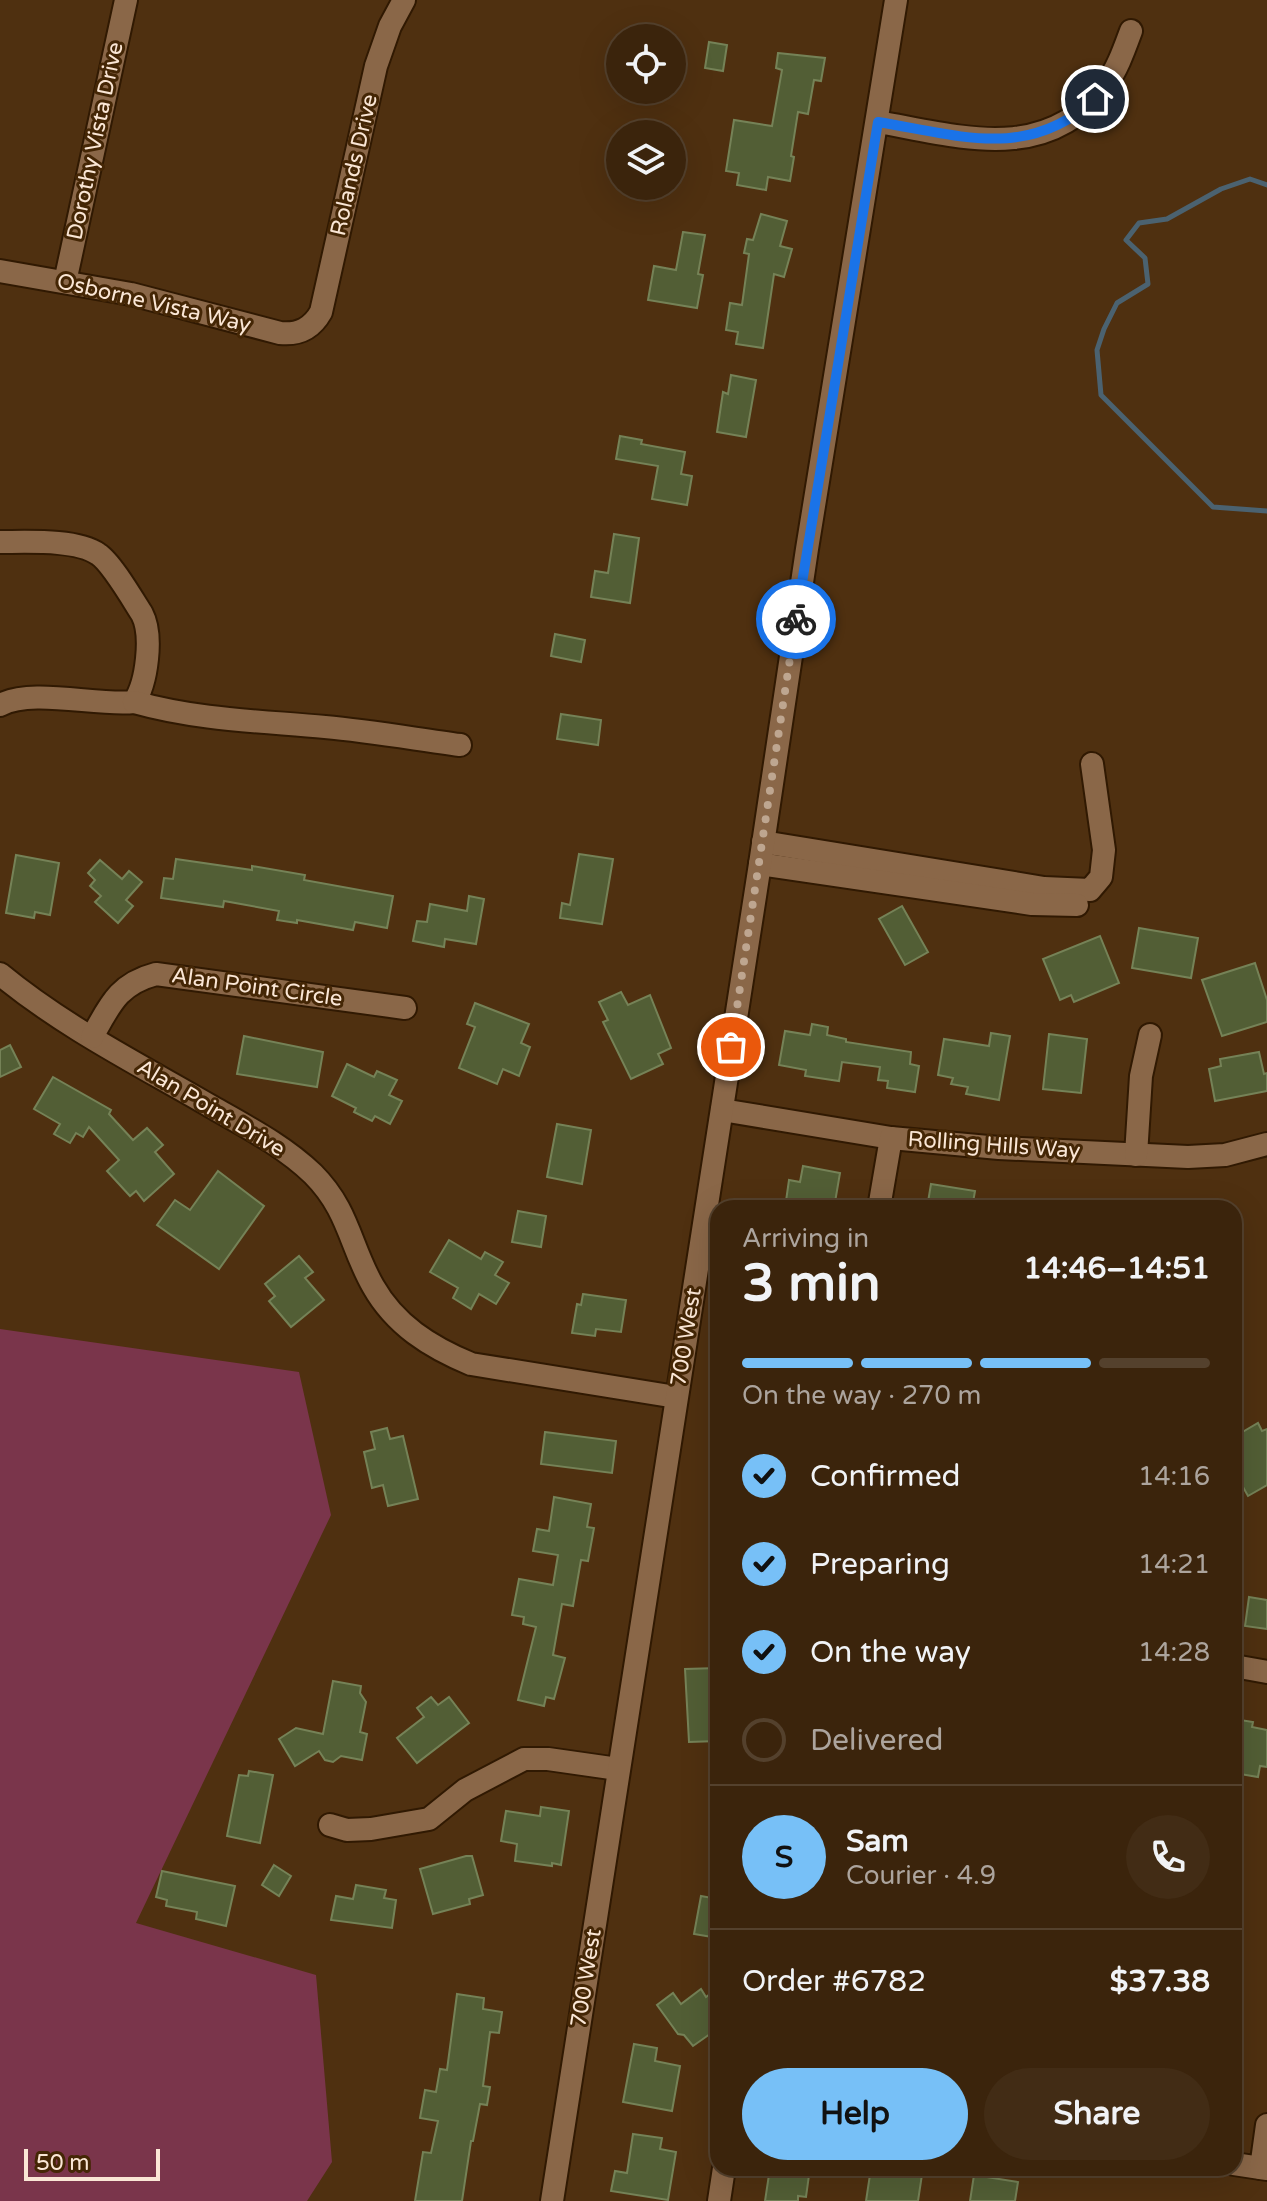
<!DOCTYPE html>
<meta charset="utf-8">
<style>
:root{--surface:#3b240c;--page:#422c15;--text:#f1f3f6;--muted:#aca49d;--line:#54412d;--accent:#77c0f7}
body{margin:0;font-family:"Varela Round",sans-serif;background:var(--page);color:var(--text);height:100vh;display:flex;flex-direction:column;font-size:30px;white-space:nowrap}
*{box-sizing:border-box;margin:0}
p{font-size:26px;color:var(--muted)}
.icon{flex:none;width:44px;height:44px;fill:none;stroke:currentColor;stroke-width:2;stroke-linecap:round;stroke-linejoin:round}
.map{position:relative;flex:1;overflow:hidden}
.side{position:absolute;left:710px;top:1200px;width:532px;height:976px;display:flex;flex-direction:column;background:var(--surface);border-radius:24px;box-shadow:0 8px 32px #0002,0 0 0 2px var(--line)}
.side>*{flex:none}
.controls{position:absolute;left:606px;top:24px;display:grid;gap:16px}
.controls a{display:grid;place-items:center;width:80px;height:80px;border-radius:50%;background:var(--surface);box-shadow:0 8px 32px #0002,0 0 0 2px var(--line);font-size:40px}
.scale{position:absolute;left:24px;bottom:20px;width:136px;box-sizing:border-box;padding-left:8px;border:4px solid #fae6d5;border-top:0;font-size:22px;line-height:28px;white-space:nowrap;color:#fae6d5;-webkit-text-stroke:6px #442605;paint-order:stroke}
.pin{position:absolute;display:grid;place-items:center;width:68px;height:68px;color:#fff;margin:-34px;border:4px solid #fff;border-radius:50%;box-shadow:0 2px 8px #0007}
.courier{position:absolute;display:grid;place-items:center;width:80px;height:80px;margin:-40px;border:6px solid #1a73e8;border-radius:50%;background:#fff;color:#222;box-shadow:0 2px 10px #0007}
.head em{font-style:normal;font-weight:700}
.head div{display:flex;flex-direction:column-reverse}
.head{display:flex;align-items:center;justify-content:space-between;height:136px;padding:0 32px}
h1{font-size:52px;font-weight:700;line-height:60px}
.bar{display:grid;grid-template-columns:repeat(4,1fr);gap:12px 8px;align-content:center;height:96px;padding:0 32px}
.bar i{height:10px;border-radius:6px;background:var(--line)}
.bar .active{background:var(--accent)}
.bar p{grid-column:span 4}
.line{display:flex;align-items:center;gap:20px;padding:0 32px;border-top:2px solid var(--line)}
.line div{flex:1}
.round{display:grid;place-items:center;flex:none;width:84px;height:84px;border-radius:42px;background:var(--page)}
ol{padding:0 32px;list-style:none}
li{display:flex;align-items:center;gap:24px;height:88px}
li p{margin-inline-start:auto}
li .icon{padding:8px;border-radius:50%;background:var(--accent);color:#111;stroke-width:4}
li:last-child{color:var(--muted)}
li i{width:44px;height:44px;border:4px solid var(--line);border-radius:50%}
.primary-button{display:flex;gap:16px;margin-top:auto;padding:16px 32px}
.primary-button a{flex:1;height:92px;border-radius:48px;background:var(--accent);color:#111;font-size:32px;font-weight:700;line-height:92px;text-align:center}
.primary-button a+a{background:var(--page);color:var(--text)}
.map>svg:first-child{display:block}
.green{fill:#7a354b}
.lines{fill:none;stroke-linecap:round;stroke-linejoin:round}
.stream{stroke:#4b6270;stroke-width:5}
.building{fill:#525e35;stroke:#758257;stroke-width:2}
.minor-casing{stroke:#301902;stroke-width:26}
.minor{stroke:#8a6748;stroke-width:22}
.done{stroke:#bea690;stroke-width:8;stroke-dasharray:0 14.4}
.route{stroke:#1a73e8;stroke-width:10}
.labels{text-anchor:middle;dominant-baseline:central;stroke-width:6;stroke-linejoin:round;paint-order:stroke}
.street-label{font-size:22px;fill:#fae6d5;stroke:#442605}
</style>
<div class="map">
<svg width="1267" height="2201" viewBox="0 0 1267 2201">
<rect width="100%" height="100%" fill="#4f3010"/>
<polygon class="green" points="0,1329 299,1372 331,1515 136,1923 316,1975 332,2162 307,2201 0,2201"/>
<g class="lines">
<polyline class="stream" points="1267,185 1250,179 1221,189 1167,219 1139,223 1126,240 1145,258 1148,284 1117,303 1104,329 1097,350 1101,395 1213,507 1267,511"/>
</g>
<g class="building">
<polygon points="709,42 727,45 723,71 705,68"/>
<polygon points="778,53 825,58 821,81 814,80 808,114 798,112 791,156 794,157 790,181 768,177 766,190 737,185 739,173 726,171 734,120 772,126 782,70 776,68"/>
<polygon points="761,214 787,221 780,246 792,249 784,277 774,274 763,348 736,344 738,332 726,330 730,303 742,305 749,254 744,253 747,239 753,240"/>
<polygon points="683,232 705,235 698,274 703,275 697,308 648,300 654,266 676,270"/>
<polygon points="731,375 756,380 746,437 717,432 723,392 728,394"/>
<polygon points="620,436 642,440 641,444 685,452 681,474 692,476 687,505 652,499 658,466 616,459"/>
<polygon points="614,534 639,538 630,603 591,597 595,571 608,573"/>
<polygon points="555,634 585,640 581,662 551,656"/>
<polygon points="561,714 601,720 598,745 557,739"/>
<polygon points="579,854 613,859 602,924 560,918 562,903 570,905"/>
<polygon points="16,855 59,863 50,915 35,912 34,918 6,913"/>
<polygon points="176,859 252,870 252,866 305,875 304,880 393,896 387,928 355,922 353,930 297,920 297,923 277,920 279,911 224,901 223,907 161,898 164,878 173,879"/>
<polygon points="100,860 122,879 129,871 142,882 126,900 133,906 118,923 95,902 101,896 90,886 95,880 88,873"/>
<polygon points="469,896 484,899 476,944 445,939 444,947 413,941 417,921 427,922 430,904 467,911"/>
<polygon points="902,906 928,952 905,965 879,919"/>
<polygon points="1139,928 1198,938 1191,978 1132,968"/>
<polygon points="1100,936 1119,983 1074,1002 1071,995 1060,1000 1043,959"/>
<polygon points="1255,963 1267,1000 1267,1022 1222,1036 1202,980"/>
<polygon points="621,992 628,1005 650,995 671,1048 658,1054 663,1064 631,1079 603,1022 608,1020 599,1002"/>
<polygon points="475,1003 529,1024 521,1043 530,1047 519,1076 503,1069 497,1084 459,1068 475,1027 467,1024"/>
<polygon points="812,1024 828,1027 827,1035 846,1039 846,1042 911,1052 910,1064 919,1066 915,1092 887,1088 888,1081 878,1080 880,1067 842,1062 839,1081 805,1076 806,1070 779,1065 785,1031 810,1035"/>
<polygon points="991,1033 1010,1036 999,1100 966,1094 968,1087 951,1084 953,1078 938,1075 944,1039 989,1046"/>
<polygon points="1049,1034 1087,1039 1081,1093 1043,1089"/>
<polygon points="244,1036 323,1052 317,1087 237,1074"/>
<polygon points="10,1045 21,1067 0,1077 0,1050"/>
<polygon points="1259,1052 1264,1074 1267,1073 1267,1091 1215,1101 1209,1069 1221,1066 1220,1059"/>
<polygon points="347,1064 374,1077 377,1071 397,1080 389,1095 402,1101 390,1124 375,1116 372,1121 354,1112 356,1108 332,1096"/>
<polygon points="53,1077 111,1110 109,1114 133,1140 147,1128 163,1145 155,1152 174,1174 144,1201 136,1191 130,1196 107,1171 119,1160 89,1127 83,1137 76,1133 70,1143 54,1134 60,1124 34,1109"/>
<polygon points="557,1124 591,1130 582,1184 547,1177"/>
<polygon points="803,1166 840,1173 834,1208 785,1208 789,1180 800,1182"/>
<polygon points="218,1171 264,1206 219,1269 157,1225 175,1200 190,1210"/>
<polygon points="931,1184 975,1191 972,1208 927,1208"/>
<polygon points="518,1211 546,1216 541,1247 512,1242"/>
<polygon points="449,1240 481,1259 485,1252 503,1262 495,1275 509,1283 496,1304 479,1294 471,1309 453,1298 458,1288 430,1272"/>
<polygon points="299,1256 313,1272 305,1278 324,1300 291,1327 269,1301 275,1296 265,1284"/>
<polygon points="583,1294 626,1300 621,1332 596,1329 595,1336 572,1333 577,1304 581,1305"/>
<polygon points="1258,1423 1262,1431 1267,1429 1267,1485 1248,1496 1234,1471 1234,1437"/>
<polygon points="387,1428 390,1439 403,1436 418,1499 388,1506 383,1485 372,1488 364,1452 375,1449 371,1432"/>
<polygon points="545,1432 616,1441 612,1473 541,1464"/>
<polygon points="554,1497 591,1504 587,1527 594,1528 588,1561 581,1560 573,1606 562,1604 553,1655 565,1658 554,1699 546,1697 544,1706 518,1700 536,1627 523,1624 524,1617 512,1615 519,1579 553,1585 558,1555 533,1551 537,1529 549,1531"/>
<polygon points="1249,1597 1267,1600 1267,1629 1245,1626"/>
<polygon points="718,1668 718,1741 689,1742 685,1669"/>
<polygon points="333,1681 361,1686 360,1693 366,1702 360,1732 367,1734 362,1760 341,1756 333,1762 325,1760 319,1751 295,1766 279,1739 296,1728 323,1734"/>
<polygon points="431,1697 438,1705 449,1697 469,1723 417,1763 397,1738 424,1717 417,1708"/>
<polygon points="1234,1719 1253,1722 1252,1727 1267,1730 1267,1767 1260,1766 1258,1777 1234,1773"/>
<polygon points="249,1771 273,1775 260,1843 227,1836 239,1775 248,1776"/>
<polygon points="541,1807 569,1811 561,1865 552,1863 552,1866 515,1861 517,1844 501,1841 506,1811 540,1816"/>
<polygon points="466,1856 472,1856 483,1895 469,1899 470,1904 433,1914 420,1869"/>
<polygon points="274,1865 291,1876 279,1896 262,1885"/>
<polygon points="162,1871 235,1886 226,1926 196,1919 197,1912 166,1906 167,1900 156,1897"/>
<polygon points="356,1885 386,1890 384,1898 396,1900 392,1928 331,1920 336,1896 353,1899"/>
<polygon points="701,1896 718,1899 718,1938 694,1934"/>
<polygon points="718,1988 718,2035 710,2034 693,2046 684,2035 678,2034 657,2005 673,1993 681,2004 701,1989 706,1997"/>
<polygon points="457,1994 484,1998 483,2009 502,2012 499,2033 490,2032 483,2086 490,2087 487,2105 480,2104 473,2141 471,2141 462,2201 415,2201 423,2152 431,2153 438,2121 420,2118 425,2090 436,2092 440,2069 447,2070"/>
<polygon points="634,2044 657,2048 655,2061 680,2066 672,2111 623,2102"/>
<polygon points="633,2134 662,2138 660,2149 676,2152 668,2200 611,2191 615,2171 627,2173"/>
<polygon points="770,2168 810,2168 806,2197 798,2196 798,2201 765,2201"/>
<polygon points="871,2168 923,2168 918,2201 866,2201"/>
<polygon points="974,2175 1018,2182 1015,2201 970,2201"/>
</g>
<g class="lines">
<g class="minor-casing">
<g id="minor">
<path d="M878 122C958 136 1047 165 1105 86 1117 70 1124 50 1131 31"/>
<path d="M0 271 131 294 280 333C299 335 312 328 321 312L376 66 390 26 404 0"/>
<polyline points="65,282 126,0"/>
<path d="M0 542C26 542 77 539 98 554 111 562 133 600 142 614 153 635 147 683 134 702 96 706 32 688 0 705"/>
<path d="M134 702C198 720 259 721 325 727 370 731 415 739 460 745"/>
<polyline points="763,842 1044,888 1090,890 1101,877 1104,850 1092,764"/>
<polyline points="760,864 1032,904 1077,905"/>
<path d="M0 974C64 1027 140 1065 212 1107 247 1127 284 1146 313 1174 349 1210 350 1246 373 1286 395 1325 430 1347 471 1364L676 1397"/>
<path d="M92 1037C110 1005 118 984 156 974L405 1008"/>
<polyline points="722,1110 891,1138 999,1148 1188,1157 1225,1155 1267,1144"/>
<polyline points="1136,1155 1141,1076 1150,1035"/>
<polyline points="879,1208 891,1138"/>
<polyline points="1234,1666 1267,1672"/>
<polyline points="330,1825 347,1830 371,1829 429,1819 465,1790 524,1759 548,1759 618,1769"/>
<polyline points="1234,2164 1267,2169"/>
<polyline points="1261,2168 1267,2125"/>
<polyline points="552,2201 760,864 807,549 896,0"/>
<polyline points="719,2201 724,2168"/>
</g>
</g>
<use href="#minor" class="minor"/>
</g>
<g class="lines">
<polyline class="done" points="731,1047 796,619"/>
<path class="route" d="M796 619 878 122C958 135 1028 161 1095 99"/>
</g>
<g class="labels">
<g class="street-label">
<text transform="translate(95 141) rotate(-78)">Dorothy Vista Drive</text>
<text transform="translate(354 165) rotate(-77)">Rolands Drive</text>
<text transform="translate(154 303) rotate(13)">Osborne Vista Way</text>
<text transform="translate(257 987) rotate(8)">Alan Point Circle</text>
<text transform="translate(211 1108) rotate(31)">Alan Point Drive</text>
<text transform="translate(994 1145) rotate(4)">Rolling Hills Way</text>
<text transform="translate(686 1337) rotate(-81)">700 West</text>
<text transform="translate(586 1978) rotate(-81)">700 West</text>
</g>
</g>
</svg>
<div class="controls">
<a><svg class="icon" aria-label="locate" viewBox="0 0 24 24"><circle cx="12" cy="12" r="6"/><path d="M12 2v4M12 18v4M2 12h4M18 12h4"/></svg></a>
<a><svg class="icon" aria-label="layers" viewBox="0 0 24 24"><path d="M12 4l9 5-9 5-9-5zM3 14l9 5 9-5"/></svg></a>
</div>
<div class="scale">50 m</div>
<div class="pin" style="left:731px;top:1047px;background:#ea580c"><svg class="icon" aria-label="bag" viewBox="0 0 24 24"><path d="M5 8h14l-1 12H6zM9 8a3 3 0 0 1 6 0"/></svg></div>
<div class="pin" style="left:1095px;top:99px;background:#1f2937"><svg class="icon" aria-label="home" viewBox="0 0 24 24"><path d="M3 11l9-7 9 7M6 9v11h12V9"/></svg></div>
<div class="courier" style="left:796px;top:619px"><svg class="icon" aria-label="bike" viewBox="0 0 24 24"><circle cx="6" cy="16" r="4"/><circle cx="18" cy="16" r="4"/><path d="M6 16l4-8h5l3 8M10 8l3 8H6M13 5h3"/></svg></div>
<section class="side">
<div class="head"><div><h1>3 min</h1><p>Arriving in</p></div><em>14:46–14:51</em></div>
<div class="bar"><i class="active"></i><i class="active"></i><i class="active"></i><i></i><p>On the way · 270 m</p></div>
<ol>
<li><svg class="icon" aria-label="check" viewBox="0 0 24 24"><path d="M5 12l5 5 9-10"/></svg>Confirmed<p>14:16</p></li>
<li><svg class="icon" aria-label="check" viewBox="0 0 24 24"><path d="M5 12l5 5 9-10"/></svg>Preparing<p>14:21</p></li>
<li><svg class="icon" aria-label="check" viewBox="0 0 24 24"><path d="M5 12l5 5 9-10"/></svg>On the way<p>14:28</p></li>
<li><i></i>Delivered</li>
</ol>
<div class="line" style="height:144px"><b class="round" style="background:var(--accent);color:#111">S</b><div><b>Sam</b><p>Courier · 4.9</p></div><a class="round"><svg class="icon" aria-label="phone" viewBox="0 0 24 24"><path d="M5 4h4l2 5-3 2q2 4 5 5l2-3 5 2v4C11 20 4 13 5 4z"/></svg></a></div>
<div class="line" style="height:104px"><div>Order #6782</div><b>$37.38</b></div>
<div class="primary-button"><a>Help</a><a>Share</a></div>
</section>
</div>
